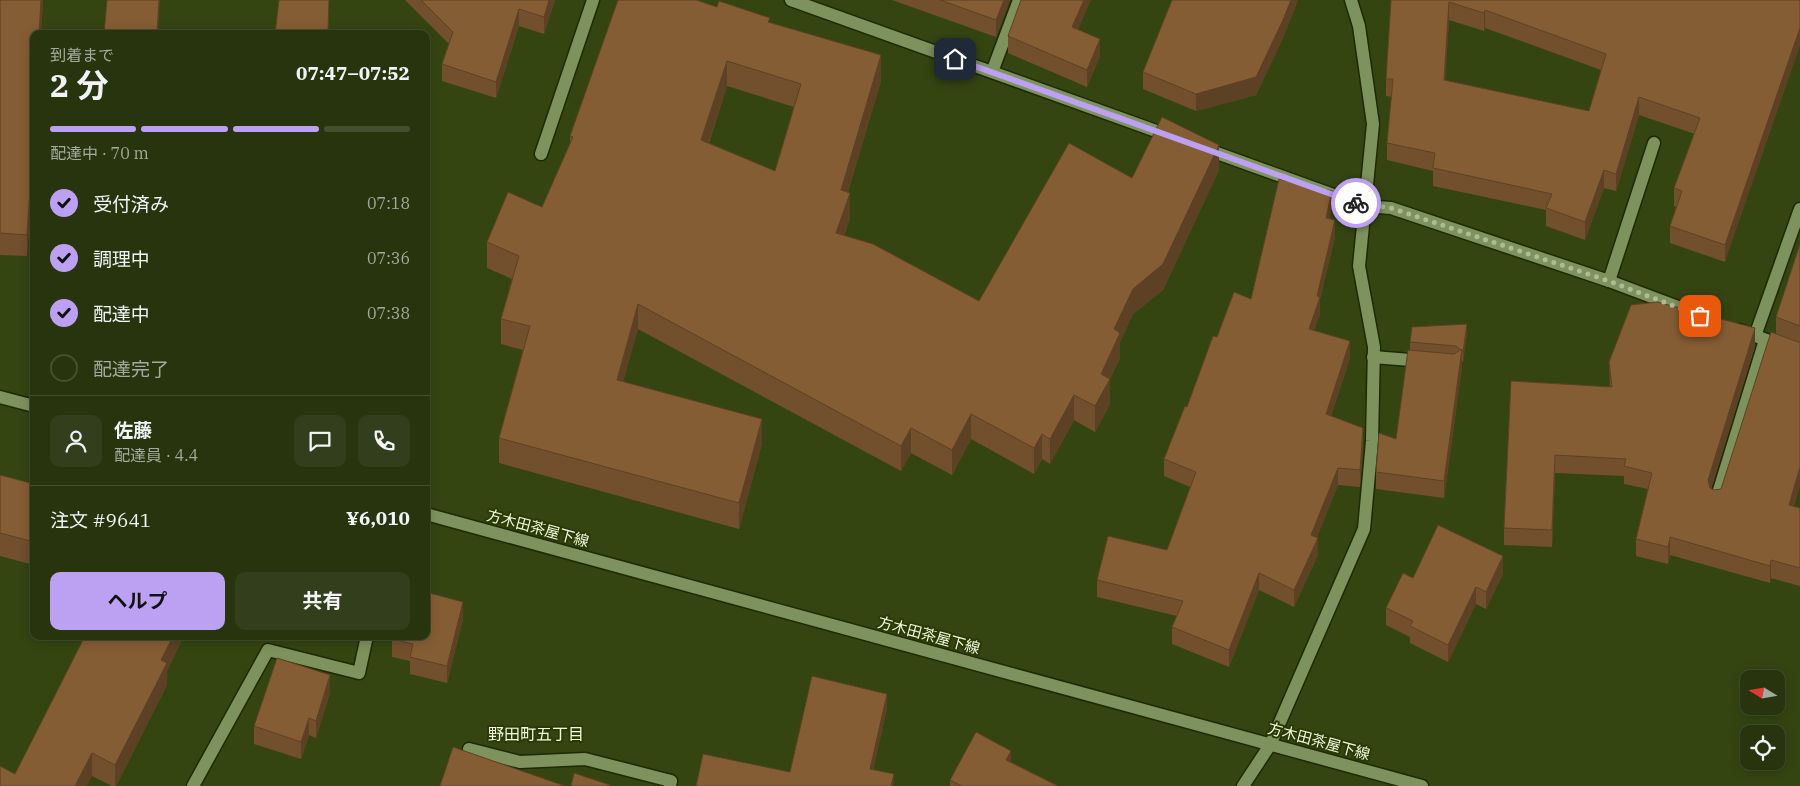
<!DOCTYPE html>
<html lang="ja">
<meta charset="utf-8">
<style>
:root{--surface:#27340e;--page:#333f1c;--text:#f1f3f6;--muted:#a4aa9e;--line:#434f2e;--accent:#bca0f2}
body{margin:0;font-family:"IBM Plex Serif","Noto Sans JP",serif;background:var(--page);color:var(--text);height:100vh;display:flex;flex-direction:column;font-size:19px;white-space:nowrap}
*{box-sizing:border-box;margin:0}
p{font-size:16px;color:var(--muted)}
.icon{flex:none;width:28px;height:28px;fill:none;stroke:currentColor;stroke-width:2;stroke-linecap:round;stroke-linejoin:round}
.map{position:relative;flex:1;overflow:hidden}
.drawer{position:absolute;left:30px;top:30px;width:400px;height:610px;display:flex;flex-direction:column;background:var(--surface);border-radius:10px;box-shadow:0 2px 12px #0003,0 0 0 1px var(--line)}
.drawer>*{flex:none}
.needle{width:32px;rotate:281deg}
.controls{position:absolute;left:1740px;top:670px;display:grid;gap:10px}
.controls a{display:grid;place-items:center;width:45px;height:45px;border-radius:10px;background:var(--surface);box-shadow:0 2px 12px #0003,0 0 0 1px var(--line);font-size:25px}
.pin{position:absolute;display:grid;place-items:center;width:42px;height:42px;color:#fff;margin:-21px;border-radius:10px;box-shadow:0 2px 8px #0006}
.courier{position:absolute;display:grid;place-items:center;width:50px;height:50px;margin:-25px;border:4px solid #bca0f2;border-radius:50%;background:#fff;color:#222;box-shadow:0 1px 6px #0007}
.head em{font-style:normal;font-weight:700}
.head div{display:flex;flex-direction:column-reverse}
.head{display:flex;align-items:center;justify-content:space-between;height:85px;padding:0 20px}
h1{font-size:32px;font-weight:700;line-height:38px}
.bar{display:grid;grid-template-columns:repeat(4,1fr);gap:8px 5px;align-content:center;height:60px;padding:0 20px}
.bar i{height:6px;border-radius:4px;background:var(--line)}
.bar .current{background:var(--accent)}
.bar p{grid-column:span 4}
.line{display:flex;align-items:center;gap:12px;padding:0 20px;border-top:1px solid var(--line)}
.line div{flex:1}
.round{display:grid;place-items:center;flex:none;width:52px;height:52px;border-radius:10px;background:var(--page)}
ol{padding:0 20px;list-style:none}
li{display:flex;align-items:center;gap:15px;height:55px}
li p{margin-inline-start:auto}
li .icon{padding:5px;border-radius:50%;background:var(--accent);color:#111;stroke-width:4}
li:last-child{color:var(--muted)}
li i{width:28px;height:28px;border:2px solid var(--line);border-radius:50%}
.button{display:flex;gap:10px;margin-top:auto;padding:10px 20px}
.button a{flex:1;height:58px;border-radius:10px;background:var(--accent);color:#111;font-size:20px;font-weight:700;line-height:58px;text-align:center}
.button a+a{background:var(--page);color:var(--text)}
.map>svg:first-child{display:block}
.lines{fill:none;stroke-linecap:round;stroke-linejoin:round}
.minor-casing{stroke:#1e2a03;stroke-width:15}
.minor{stroke:#7e925d;stroke-width:12}
.wall{fill:#72502d;fill-rule:evenodd}
.shaded-wall{fill:#5d4124}
.building{fill:#855d34;stroke:#5d4124;fill-rule:evenodd}
.done{stroke:#aebb97;stroke-width:5;stroke-dasharray:0 9}
.route{stroke:#bca0f2;stroke-width:6}
.labels{text-anchor:middle;dominant-baseline:central;stroke-width:4;stroke-linejoin:round;paint-order:stroke}
.street-label{font-size:15px;fill:#effade;stroke:#2a3a05}
.neighbourhood-label{font-size:16px;fill:#effade;stroke:#2a3a05}
</style>
<div class="map">
<svg width="1800" height="786" viewBox="0 0 1800 786">
<rect width="100%" height="100%" fill="#344512"/>
<g class="lines">
<g class="minor-casing">
<g id="minor">
<polyline points="791,0 1170,136"/>
<polyline points="992,72 1019,0"/>
<polyline points="1203,148 1364,206 1391,208 1609,281 1697,314"/>
<polyline points="541,154 593,0"/>
<polyline points="1609,281 1654,143"/>
<polyline points="1739,330 1800,352"/>
<polyline points="1755,336 1800,209"/>
<polyline points="1373,357 1423,361"/>
<polyline points="0,397 34,406"/>
<polyline points="1716,500 1765,340"/>
<polyline points="426,514 1422,786"/>
<polyline points="469,749 520,762 585,759 671,781 670,786"/>
<polyline points="193,786 268,650 359,673 367,636"/>
<polyline points="1243,786 1270,745 1364,529 1372,441 1374,347 1359,266 1373,124 1359,26 1351,0"/>
</g>
</g>
<use href="#minor" class="minor"/>
</g>
<g class="wall">
<polygon points="0,0 43,0 27,256 0,255"/>
<polygon points="405,0 555,0 544,34 519,26 496,98 442,81 442,64 449,44"/>
<polygon points="892,0 1010,0 996,37"/>
<polygon points="1172,0 1298,0 1283,38 1256,95 1196,111 1143,89 1143,72"/>
<path d="M1391 0H1800L1725 262 1670 243V226L1676 207 1674 206V188L1695 134 1639 115 1616 191 1604 188 1585 240 1546 226V210L1433 186V171L1387 160V143L1392 97 1386 96V79ZM1449 20 1484 31 1485 28 1601 70 1589 111 1445 80Z"/>
<path d="M717 7 770 23 881 81 848 192 850 218 844 236 979 301 1132 178 1219 170 1163 290 1133 314 1120 342V358L1110 379V404L1095 432 1074 420 1050 464 1042 459 1034 474 971 439 952 475 911 453 901 471 638 329 623 381 762 444 739 529 499 463V438L523 350 501 344V319L512 279 487 268V242L542 207 570 143V136ZM727 86 794 107 775 171 709 143Z"/>
<polygon points="1078,30 1100,56 1087,87 1008,53 1008,36"/>
<polygon points="1332,208 1329,218 1335,237 1320,299 1320,314 1314,330 1350,358 1331,416 1363,445 1360,487 1338,485 1317,537 1318,555 1294,607 1259,590 1229,667 1172,644 1172,627 1177,616 1097,597 1097,580 1167,550 1190,487 1164,476 1164,459 1217,337"/>
<polygon points="1800,244 1800,485 1794,506 1800,508 1800,586 1771,578 1770,583 1670,555 1668,564 1636,556 1636,539 1648,489 1624,484 1624,476 1555,473 1552,547 1504,545 1504,528 1511,381 1610,387 1609,362 1755,346 1711,489 1714,490 1721,489 1776,334 1776,317"/>
<polygon points="1467,333 1463,362 1462,361 1462,367 1444,498 1376,489 1376,472 1396,439 1410,351 1410,342"/>
<polygon points="0,475 34,484 34,565 0,556"/>
<polygon points="1503,574 1486,609 1476,604 1448,662 1410,643 1410,637 1386,625 1386,608 1413,578"/>
<polygon points="463,619 447,683 410,674 410,661 392,657 392,639"/>
<polygon points="85,636 184,636 167,671 167,685 116,786 112,786 92,776 15,774"/>
<polygon points="330,693 316,738 309,735 301,759 254,744 254,726"/>
<polygon points="1011,762 1058,786 950,786 950,780"/>
</g>
<g class="shaded-wall">
<polygon points="41,0 43,0 41,34 39,34"/>
<polygon points="159,0 160,0 158,34 157,34"/>
<polygon points="549,0 555,0 544,34 544,17"/>
<polygon points="1004,0 1010,0 996,37 996,20"/>
<polygon points="1084,0 1091,0 1072,44 1072,27"/>
<polygon points="1291,0 1298,0 1283,38 1256,95 1196,111 1196,94"/>
<polygon points="1449,2 1449,20 1444,98 1444,80"/>
<polygon points="519,9 519,26 496,98 496,82"/>
<polygon points="1485,10 1485,28 1484,31 1484,13"/>
<polygon points="1800,28 1800,46 1725,262 1725,245"/>
<polygon points="1100,39 1100,56 1087,87 1087,70"/>
<polygon points="881,55 881,81 841,215 841,190"/>
<polygon points="727,61 727,86 701,165 701,140"/>
<polygon points="1639,97 1639,115 1616,191 1616,174"/>
<polygon points="34,128 34,149 27,256 27,235"/>
<polygon points="1219,145 1219,170 1163,290 1133,314 1120,342 1120,358 1110,379 1110,404 1095,432 1095,406 1101,374 1114,329 1133,289"/>
<polygon points="1604,170 1604,188 1585,240 1585,222"/>
<polygon points="1332,191 1332,208 1326,235 1326,218"/>
<polygon points="850,193 850,218 836,258 836,233"/>
<polygon points="1335,220 1335,237 1320,299 1320,314 1309,346 1309,329"/>
<polygon points="638,304 638,329 617,405 617,380"/>
<polygon points="1467,324 1467,333 1463,362 1463,352"/>
<polygon points="1755,328 1755,346 1708,498 1708,480"/>
<polygon points="1350,341 1350,358 1326,431 1326,414"/>
<polygon points="1462,349 1462,367 1444,498 1444,481"/>
<polygon points="1074,395 1074,420 1050,464 1050,439"/>
<polygon points="971,414 971,439 952,475 952,450"/>
<polygon points="762,419 762,444 739,529 739,503"/>
<polygon points="911,428 911,453 901,471 901,446"/>
<polygon points="1363,428 1363,445 1360,487 1360,470"/>
<polygon points="1042,434 1042,459 1034,474 1034,448"/>
<polygon points="1555,455 1555,473 1552,547 1552,530"/>
<polygon points="1800,467 1800,485 1789,522 1789,505"/>
<polygon points="1338,468 1338,485 1311,552 1311,535"/>
<polygon points="1670,537 1670,555 1668,564 1668,547"/>
<polygon points="1318,538 1318,555 1294,607 1294,590"/>
<polygon points="1503,556 1503,574 1486,609 1486,592"/>
<polygon points="1771,560 1771,578 1770,583 1770,566"/>
<polygon points="1259,573 1259,590 1229,667 1229,650"/>
<polygon points="1476,587 1476,604 1448,662 1448,645"/>
<polygon points="463,602 463,619 447,683 447,666"/>
<polygon points="173,636 184,636 167,671 167,685 116,786 115,786 115,765 161,660"/>
<polygon points="330,675 330,693 316,738 316,721"/>
<polygon points="887,694 887,710 870,785 870,769"/>
<polygon points="309,718 309,735 301,759 301,742"/>
<polygon points="1011,751 1011,768 1006,760"/>
<polygon points="92,753 92,776 87,786 75,786"/>
<polygon points="894,774 894,786 891,786"/>
</g>
<g class="building">
<polygon points="0,0 41,0 39,34 34,34 34,128 27,235 0,233"/>
<polygon points="107,0 159,0 157,33 167,34 104,34"/>
<polygon points="279,0 329,0 328,30 332,30 331,34 275,34"/>
<polygon points="421,0 549,0 544,17 519,9 496,82 442,64 453,32"/>
<path d="M618 0H696L717 7 719 1 770 18 768 22 881 55 841 190 850 193 836 233 873 244 979 301 1069 143 1132 178 1162 117 1219 145 1163 264 1133 289 1114 329 1120 333 1101 374 1110 379 1095 406 1074 395 1050 439 1042 434 1034 448 971 414 952 450 911 428 901 446 638 304 617 380 762 419 739 503 499 438 530 326 501 319 519 256 487 242 508 192 542 207 573 137 570 136ZM727 61 801 84 775 171 701 140Z"/>
<polygon points="940,0 1004,0 996,20"/>
<polygon points="1021,0 1084,0 1072,27 1100,39 1087,70 1008,36"/>
<polygon points="1172,0 1291,0 1283,20 1256,77 1196,94 1143,72"/>
<path d="M1391 0H1800V28L1725 245 1670 226 1682 191 1674 188 1700 118 1639 97 1616 174 1604 170 1585 222 1546 208 1552 194 1433 168 1435 153 1387 143 1393 79H1386ZM1449 2 1484 13 1485 10 1606 54 1589 111 1444 80Z"/>
<polygon points="1279,179 1332,191 1326,218 1335,220 1317,296 1320,297 1309,329 1350,341 1326,414 1363,428 1360,470 1338,468 1311,535 1318,538 1294,590 1259,573 1229,650 1172,627 1183,601 1097,580 1108,536 1167,550 1196,472 1164,459 1185,406 1187,407 1213,336 1217,337 1234,292 1251,299"/>
<polygon points="1800,244 1800,326 1776,317"/>
<polygon points="1657,302 1755,328 1708,480 1710,488 1714,490 1721,489 1771,332 1798,342 1800,342 1800,467 1789,505 1800,508 1800,568 1771,560 1770,566 1670,537 1668,547 1636,539 1652,473 1624,466 1626,459 1555,455 1552,530 1504,528 1511,381 1612,387 1609,362 1631,305"/>
<polygon points="1467,324 1463,352 1462,351 1462,349 1461,350 1456,346 1410,342 1412,327"/>
<polygon points="1462,349 1444,481 1376,472 1379,433 1396,439 1408,350 1454,354"/>
<polygon points="0,475 34,484 34,542 0,533"/>
<polygon points="1438,525 1503,556 1486,592 1476,587 1448,645 1410,626 1413,621 1386,608 1403,573 1413,578"/>
<polygon points="426,592 463,602 447,666 410,657 413,644 392,639 393,636 426,636"/>
<polygon points="85,636 173,636 161,660 167,663 115,765 92,753 75,786 0,786 0,766 15,774"/>
<polygon points="277,658 330,675 316,721 309,718 301,742 254,726"/>
<polygon points="812,676 887,694 870,769 894,774 891,786 696,786 703,754 790,772"/>
<polygon points="976,732 1011,751 1006,760 1058,786 962,786 950,780"/>
<polygon points="453,747 565,786 440,786"/>
<polygon points="574,773 610,785 610,786 571,786"/>
</g>
<g class="lines">
<polyline class="done" points="1356,203 1391,208 1609,281 1700,316"/>
<polyline class="route" points="955,59 1356,203"/>
</g>
<g class="labels">
<g class="street-label">
<text transform="translate(538 528) rotate(15)">方木田茶屋下線</text>
<text transform="translate(929 635) rotate(15)">方木田茶屋下線</text>
<text transform="translate(1319 741) rotate(15)">方木田茶屋下線</text>
</g>
<g class="neighbourhood-label">
<text x="536" y="734">野田町五丁目</text>
</g>
</g>
</svg>
<div class="controls">
<a><svg class="needle" viewBox="-14 -14 28 28"><path d="M0-13l5 13h-10z" fill="#e53935"/><path d="M0 13l5-13h-10z" fill="#a4aa9e"/></svg></a>
<a><svg class="icon" aria-label="locate" viewBox="0 0 24 24"><circle cx="12" cy="12" r="6"/><path d="M12 2v4M12 18v4M2 12h4M18 12h4"/></svg></a>
</div>
<div class="pin" style="left:1700px;top:316px;background:#ea580c"><svg class="icon" aria-label="bag" viewBox="0 0 24 24"><path d="M5 8h14l-1 12H6zM9 8a3 3 0 0 1 6 0"/></svg></div>
<div class="pin" style="left:955px;top:59px;background:#1f2937"><svg class="icon" aria-label="home" viewBox="0 0 24 24"><path d="M3 11l9-7 9 7M6 9v11h12V9"/></svg></div>
<div class="courier" style="left:1356px;top:203px"><svg class="icon" aria-label="bike" viewBox="0 0 24 24"><circle cx="6" cy="16" r="4"/><circle cx="18" cy="16" r="4"/><path d="M6 16l4-8h5l3 8M10 8l3 8H6M13 5h3"/></svg></div>
<section class="drawer">
<div class="head"><div><h1>2 分</h1><p>到着まで</p></div><em>07:47–07:52</em></div>
<div class="bar"><i class="current"></i><i class="current"></i><i class="current"></i><i></i><p>配達中 · 70 m</p></div>
<ol>
<li><svg class="icon" aria-label="check" viewBox="0 0 24 24"><path d="M5 12l5 5 9-10"/></svg>受付済み<p>07:18</p></li>
<li><svg class="icon" aria-label="check" viewBox="0 0 24 24"><path d="M5 12l5 5 9-10"/></svg>調理中<p>07:36</p></li>
<li><svg class="icon" aria-label="check" viewBox="0 0 24 24"><path d="M5 12l5 5 9-10"/></svg>配達中<p>07:38</p></li>
<li><i></i>配達完了</li>
</ol>
<div class="line" style="height:90px"><a class="round"><svg class="icon" aria-label="person" viewBox="0 0 24 24"><circle cx="12" cy="8" r="4"/><path d="M4 21q1-7 8-7t8 7"/></svg></a><div><b>佐藤</b><p>配達員 · 4.4</p></div><a class="round"><svg class="icon" aria-label="chat" viewBox="0 0 24 24"><path d="M4 5h16v11H9l-5 4z"/></svg></a><a class="round"><svg class="icon" aria-label="phone" viewBox="0 0 24 24"><path d="M5 4h4l2 5-3 2q2 4 5 5l2-3 5 2v4C11 20 4 13 5 4z"/></svg></a></div>
<div class="line" style="height:65px"><div>注文 #9641</div><b>¥6,010</b></div>
<div class="button"><a>ヘルプ</a><a>共有</a></div>
</section>
</div>
